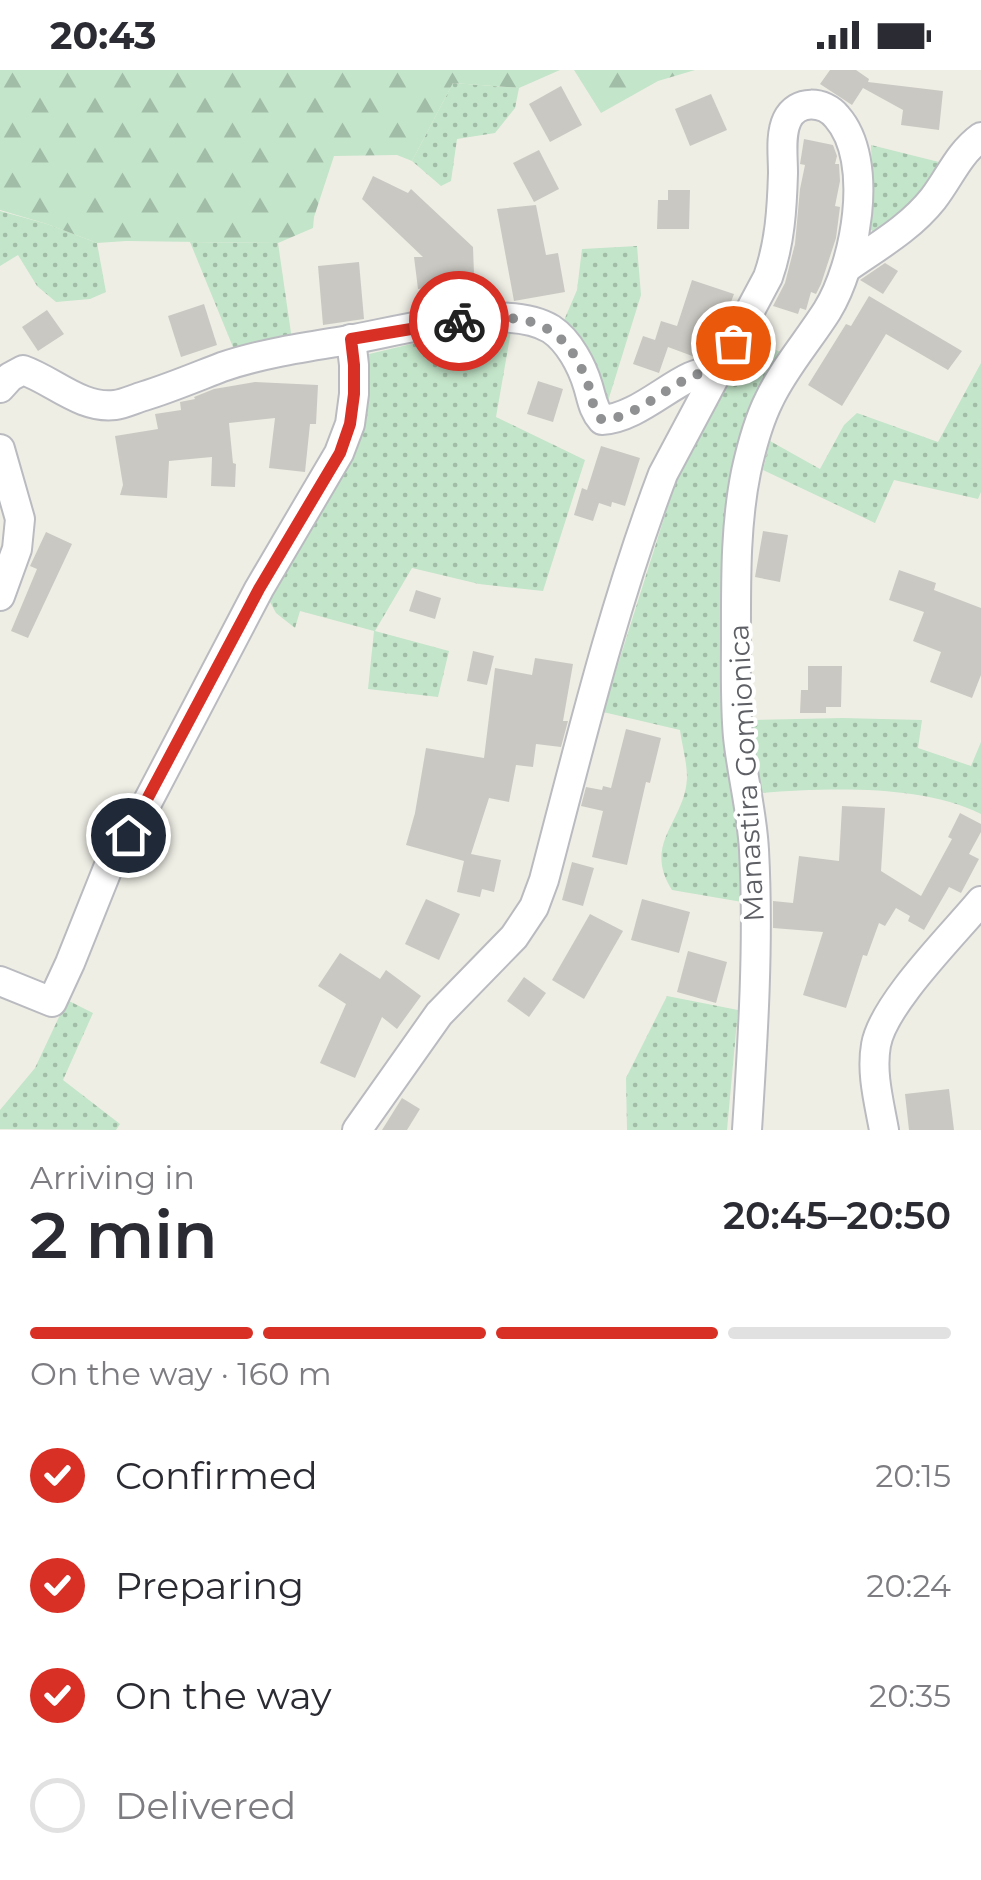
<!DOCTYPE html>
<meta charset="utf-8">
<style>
:root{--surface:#fff;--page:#f2f2f3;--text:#2b2b33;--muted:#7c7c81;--line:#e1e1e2;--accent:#d93025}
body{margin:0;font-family:Montserrat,sans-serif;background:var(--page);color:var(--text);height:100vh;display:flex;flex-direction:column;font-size:38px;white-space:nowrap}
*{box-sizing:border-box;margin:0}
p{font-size:32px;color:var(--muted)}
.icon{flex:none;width:55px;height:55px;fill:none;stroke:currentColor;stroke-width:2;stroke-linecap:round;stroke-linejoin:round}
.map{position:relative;height:1060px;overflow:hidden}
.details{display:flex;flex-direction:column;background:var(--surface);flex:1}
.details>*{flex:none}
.pin{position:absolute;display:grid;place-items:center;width:85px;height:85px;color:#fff;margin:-42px;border:5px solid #fff;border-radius:50%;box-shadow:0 2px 10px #0007}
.courier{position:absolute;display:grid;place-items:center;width:100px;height:100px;margin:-50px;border:8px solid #d93025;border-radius:50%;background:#fff;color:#222;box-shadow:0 2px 12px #0007}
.summary em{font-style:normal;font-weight:600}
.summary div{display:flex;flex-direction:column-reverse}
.summary{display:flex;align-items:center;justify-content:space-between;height:170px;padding:0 30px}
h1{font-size:65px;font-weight:600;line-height:75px}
.bar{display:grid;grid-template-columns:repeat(4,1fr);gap:15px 10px;align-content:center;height:120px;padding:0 30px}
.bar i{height:12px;border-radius:8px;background:var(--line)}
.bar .current{background:var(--accent)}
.bar p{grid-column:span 4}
ol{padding:0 30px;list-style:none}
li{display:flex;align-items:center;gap:30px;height:110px}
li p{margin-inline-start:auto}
li .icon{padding:10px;border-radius:50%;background:var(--accent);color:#fff;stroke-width:4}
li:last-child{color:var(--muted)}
li i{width:55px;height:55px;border:5px solid var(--line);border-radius:50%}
.status{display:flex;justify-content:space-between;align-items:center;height:70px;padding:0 50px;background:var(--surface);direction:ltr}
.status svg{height:28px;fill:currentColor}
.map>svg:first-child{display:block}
.grass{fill:url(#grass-dots)}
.forest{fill:url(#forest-firs)}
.building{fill:#cac8c2}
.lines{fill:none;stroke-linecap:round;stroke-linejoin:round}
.street-casing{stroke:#babbc0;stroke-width:32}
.street{stroke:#fff;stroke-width:28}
.done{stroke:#909192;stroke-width:10;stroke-dasharray:0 18}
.route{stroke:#d93025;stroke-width:12}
.labels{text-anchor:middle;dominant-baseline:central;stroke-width:8;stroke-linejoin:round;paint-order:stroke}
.street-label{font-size:28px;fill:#5d5f65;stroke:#fff}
</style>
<div class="status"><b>20:43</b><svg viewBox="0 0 49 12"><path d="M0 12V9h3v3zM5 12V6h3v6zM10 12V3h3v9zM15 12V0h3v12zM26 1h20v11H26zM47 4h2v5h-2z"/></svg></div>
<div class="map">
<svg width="981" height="1060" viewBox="0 0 981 1060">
<defs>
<pattern id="grass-dots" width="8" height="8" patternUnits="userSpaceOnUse" patternTransform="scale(2.5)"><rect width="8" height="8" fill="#c3e5c9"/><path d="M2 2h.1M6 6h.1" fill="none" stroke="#a2bda7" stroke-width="1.8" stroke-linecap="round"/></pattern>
<pattern id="forest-firs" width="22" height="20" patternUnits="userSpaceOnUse" patternTransform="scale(2.5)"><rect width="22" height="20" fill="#c3e5c9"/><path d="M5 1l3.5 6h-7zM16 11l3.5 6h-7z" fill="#a2bda7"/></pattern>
</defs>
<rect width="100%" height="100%" fill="#efeee5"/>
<g class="grass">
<polygon points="453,13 519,18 515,38 495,63 457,69 451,111 441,116 412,91"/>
<polygon points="871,75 939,92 922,127 876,164 870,159 873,131"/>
<polygon points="0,141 47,154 97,173 106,222 90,229 56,232 37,216 18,185 0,196"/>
<polygon points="190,172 278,173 292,270 235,282"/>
<polygon points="637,176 641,225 608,331 571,264 562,255 577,220 582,179"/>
<polygon points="511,261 496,347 585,390 543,521 479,514 412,498 375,561 449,581 438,627 368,619 374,561 300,541 295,558 276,543 269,530 308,464 367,332 365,285 449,265"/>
<path d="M753 270 785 284 756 326 725 619 730 711 737 752 742 832 672 820C642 773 685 752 687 708 687 692 682 675 680 660L603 642 682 391 708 343Z"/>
<polygon points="981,293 981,422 978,429 894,410 875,453 763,400 770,371 820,399 844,355 857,343 938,372"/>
<path d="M843 648 922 650 918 678 971 696 981 672V744C921 714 826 718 761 723L751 650Z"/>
<polygon points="667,926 738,940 727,1060 627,1060 626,1008"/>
<polygon points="67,930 93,943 63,1010 120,1054 116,1060 0,1059 0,1040 35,998"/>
</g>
<g class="forest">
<polygon points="0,0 560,0 519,18 453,13 412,91 397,85 334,86 314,147 313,158 278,173 126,171 97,173 47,154 0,140"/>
<polygon points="574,0 695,0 658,11 601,43"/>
</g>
<g class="building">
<polygon points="830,0 856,0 869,9 868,12 943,21 939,60 901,55 903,40 863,18 852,35 820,14"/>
<polygon points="561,16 582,55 550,72 529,34"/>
<polygon points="711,24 727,60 690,76 675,39"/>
<polygon points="804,69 833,75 837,86 835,94 839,94 840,111 835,136 840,137 836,168 821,214 816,224 811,222 806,240 800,238 798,244 773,236 785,213 795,174 800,119 805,95 800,94"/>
<polygon points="539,80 559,119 534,132 513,93"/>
<polygon points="373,106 408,123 411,119 473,177 475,231 440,235 439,216 418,219 414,187 423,187 362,129"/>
<polygon points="668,120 690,120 689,159 657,159 658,130 668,130"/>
<polygon points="536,135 546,185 558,183 565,222 514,231 497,139"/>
<polygon points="359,192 364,249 323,255 318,196"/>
<polygon points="885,193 898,201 883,224 860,210"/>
<polygon points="692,210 734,224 720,261 706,285 695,287 668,277 659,303 633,294 643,266 655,270 661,251 677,256"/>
<polygon points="869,226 962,281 948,300 886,264 842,336 808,315 846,254 851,256"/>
<polygon points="204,234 217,275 181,287 168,246"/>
<polygon points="47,240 64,264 38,281 22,257"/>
<polygon points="538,311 563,319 553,352 527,344"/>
<polygon points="255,312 318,315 316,354 310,354 305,402 269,398 275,348 229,353 233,393 236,394 235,417 211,416 212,387 169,391 167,428 120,425 123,415 115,366 158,359 155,344 181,340 180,332 195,329 194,327 214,319"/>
<polygon points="601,376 640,388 625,436 612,432 611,437 599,433 593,451 574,445 582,418 587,420"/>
<polygon points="763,461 788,465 780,512 755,507"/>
<polygon points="46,462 72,474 28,568 11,561 37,499 30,496"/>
<polygon points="899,500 936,513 934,520 981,538 981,605 972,628 930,612 941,582 913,571 924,542 889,530"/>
<polygon points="416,520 441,528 435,549 409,541"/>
<polygon points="473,581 494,586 487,615 467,611"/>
<polygon points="535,588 573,594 563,651 568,651 561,677 536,674 533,697 516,695 509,732 489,728 471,784 501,790 494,822 482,819 480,827 457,822 464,791 406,775 415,743 426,678 484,688 495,598 532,605"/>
<polygon points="808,596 842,596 841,637 826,637 826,643 800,643 801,620 808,620"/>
<polygon points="626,659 661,668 650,713 646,712 627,795 592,787 603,741 581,736 586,717 602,720 603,716 611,718"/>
<polygon points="842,736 885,738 881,801 921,826 952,769 948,767 960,743 981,754 981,762 969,784 979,789 961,823 949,817 924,860 908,851 910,846 896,838 885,856 879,853 867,886 863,885 846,938 803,925 823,862 773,858 773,831 793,833 799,786 839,791"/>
<polygon points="572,792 594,798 583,836 562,830"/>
<polygon points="426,829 460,844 439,890 405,874"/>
<polygon points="642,829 690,842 679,883 631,870"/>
<polygon points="590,844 623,861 584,929 552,910"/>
<polygon points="688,881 727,892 716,933 677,922"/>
<polygon points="340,883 380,909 386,900 421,926 397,959 382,947 355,1008 320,993 346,934 318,916"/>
<polygon points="524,907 546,923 529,947 507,931"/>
<polygon points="949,1019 954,1060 909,1060 905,1024"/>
<polygon points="402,1028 420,1039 407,1060 382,1060"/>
</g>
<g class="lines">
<g class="street-casing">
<g id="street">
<path d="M848 197C878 176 910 158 933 129 950 107 958 84 981 67"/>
<path d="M0 318 10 307 23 300C54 311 81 339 115 335 124 334 134 329 144 326 170 318 196 307 222 297 263 283 307 277 349 270 400 261 506 231 551 259 569 271 582 296 588 316 592 329 593 340 602 350 644 348 686 295 715 303"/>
<polyline points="0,379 20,449 17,479 0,526"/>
<polyline points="0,911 52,932 70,893 108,798 148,731 259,519 339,383 350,354 354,324 354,295 351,269"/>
<path d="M357 1060 439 944 514 867 534 837 544 810C580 673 613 536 663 404L768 207C780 173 782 138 783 103 783 86 780 65 787 50 797 29 824 31 837 47 876 91 855 196 827 241 808 271 784 298 769 330 758 352 751 379 746 402 735 456 736 514 736 569 736 601 735 634 738 667 742 705 752 742 754 780 759 873 753 967 747 1060"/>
<path d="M884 1060C879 1032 871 1003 876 975 883 934 953 865 981 831"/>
</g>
</g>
<use href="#street" class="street"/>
</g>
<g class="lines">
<path class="done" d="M459 251C522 242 564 248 588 314 592 327 592 339 602 350 644 348 686 295 716 303L733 273"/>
<polyline class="route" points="128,765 259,519 340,383 350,354 354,324 354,295 351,269 459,251"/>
</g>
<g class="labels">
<g class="street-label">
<text transform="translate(746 703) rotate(-93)">Manastira Gomionica</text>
</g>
</g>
</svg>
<div class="pin" style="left:733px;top:273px;background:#ea580c"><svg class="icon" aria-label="bag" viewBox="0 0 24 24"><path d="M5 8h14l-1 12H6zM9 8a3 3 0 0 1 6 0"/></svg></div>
<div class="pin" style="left:128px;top:765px;background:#1f2937"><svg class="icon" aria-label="home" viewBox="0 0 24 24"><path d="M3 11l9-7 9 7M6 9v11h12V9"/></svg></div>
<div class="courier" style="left:459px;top:251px"><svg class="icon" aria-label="bike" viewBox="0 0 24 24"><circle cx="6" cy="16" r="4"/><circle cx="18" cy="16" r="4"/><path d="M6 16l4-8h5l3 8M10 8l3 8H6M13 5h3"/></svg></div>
</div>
<section class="details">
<div class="summary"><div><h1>2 min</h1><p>Arriving in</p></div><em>20:45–20:50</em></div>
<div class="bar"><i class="current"></i><i class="current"></i><i class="current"></i><i></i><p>On the way · 160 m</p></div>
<ol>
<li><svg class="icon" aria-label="check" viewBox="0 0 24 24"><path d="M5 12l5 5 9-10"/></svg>Confirmed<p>20:15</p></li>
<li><svg class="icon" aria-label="check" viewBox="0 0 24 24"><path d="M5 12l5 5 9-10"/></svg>Preparing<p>20:24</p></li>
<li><svg class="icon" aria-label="check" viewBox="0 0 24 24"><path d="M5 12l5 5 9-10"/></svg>On the way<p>20:35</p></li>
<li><i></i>Delivered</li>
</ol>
</section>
